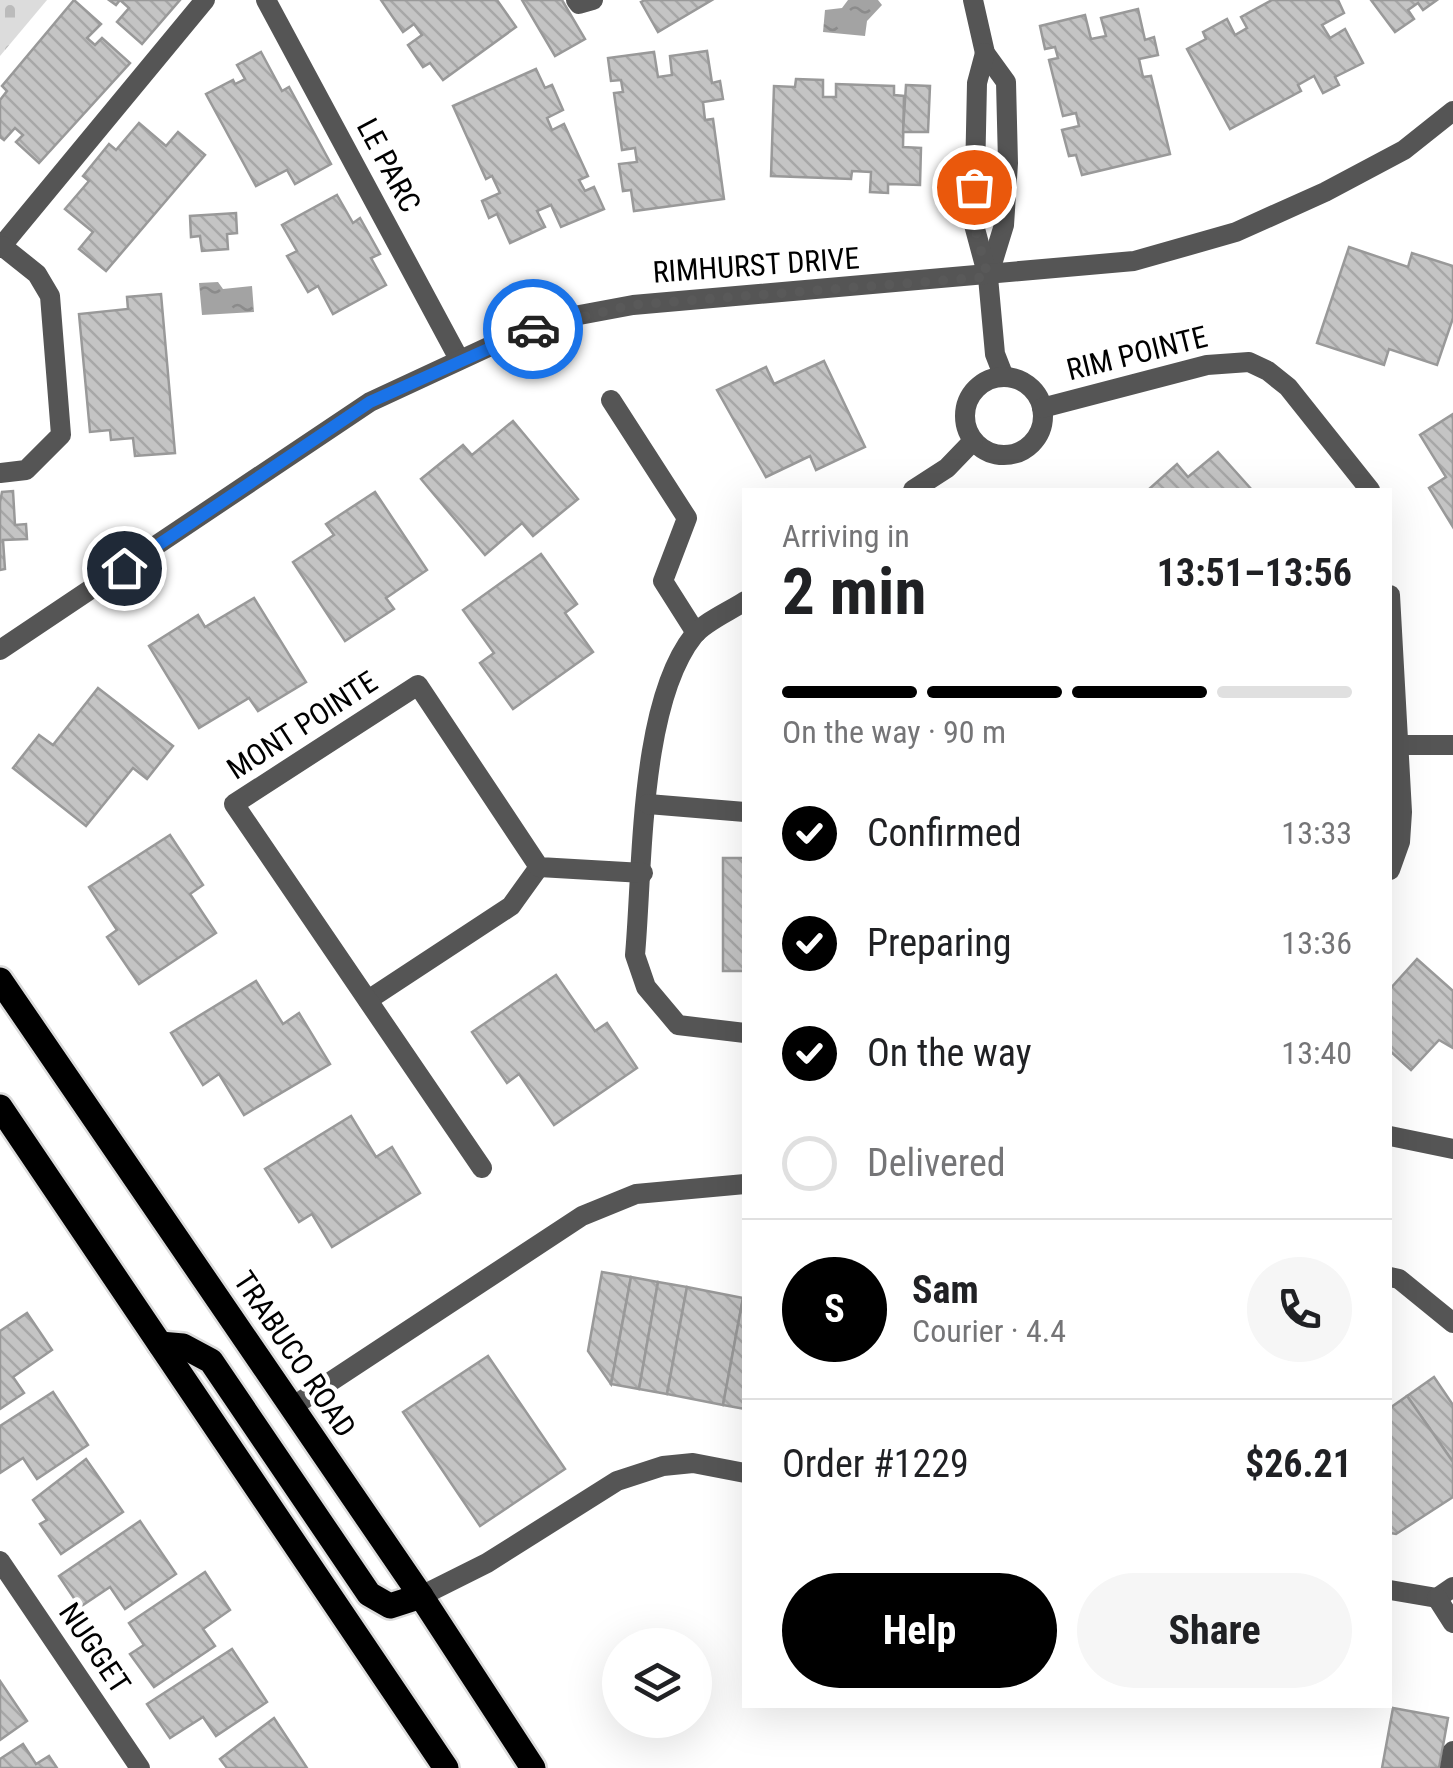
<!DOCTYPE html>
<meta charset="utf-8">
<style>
:root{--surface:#fff;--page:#f6f6f6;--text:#202124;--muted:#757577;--line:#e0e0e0;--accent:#000}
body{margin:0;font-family:"Roboto Condensed",sans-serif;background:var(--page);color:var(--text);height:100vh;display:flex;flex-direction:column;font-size:38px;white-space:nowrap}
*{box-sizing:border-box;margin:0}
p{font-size:32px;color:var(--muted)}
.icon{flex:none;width:55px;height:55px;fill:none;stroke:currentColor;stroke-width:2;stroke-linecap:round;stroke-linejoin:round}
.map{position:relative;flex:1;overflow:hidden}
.sheet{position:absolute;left:742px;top:488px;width:650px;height:1220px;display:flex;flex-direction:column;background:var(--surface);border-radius:0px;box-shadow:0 10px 40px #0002}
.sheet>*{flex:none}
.controls{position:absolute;left:602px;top:1628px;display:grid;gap:20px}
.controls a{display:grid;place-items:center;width:110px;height:110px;border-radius:50%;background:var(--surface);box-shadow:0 10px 40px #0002;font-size:50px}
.pin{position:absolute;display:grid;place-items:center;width:85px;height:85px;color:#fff;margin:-42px;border:5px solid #fff;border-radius:50%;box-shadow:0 2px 10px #0007}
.courier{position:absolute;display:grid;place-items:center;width:100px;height:100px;margin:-50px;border:8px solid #1a73e8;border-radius:50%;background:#fff;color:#222;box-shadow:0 2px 12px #0007}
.overview em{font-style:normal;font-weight:700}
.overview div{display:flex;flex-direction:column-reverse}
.overview{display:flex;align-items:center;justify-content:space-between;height:170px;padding:0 40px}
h1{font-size:65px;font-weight:700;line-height:75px}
.bar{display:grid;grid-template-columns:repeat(4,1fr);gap:15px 10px;align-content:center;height:120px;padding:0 40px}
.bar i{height:12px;border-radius:8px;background:var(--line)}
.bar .current{background:var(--accent)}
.bar p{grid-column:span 4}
.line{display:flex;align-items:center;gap:25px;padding:0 40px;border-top:2px solid var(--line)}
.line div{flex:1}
.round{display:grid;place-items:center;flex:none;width:105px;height:105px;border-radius:52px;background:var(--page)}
ol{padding:0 40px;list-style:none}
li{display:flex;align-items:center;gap:30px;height:110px}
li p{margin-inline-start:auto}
li .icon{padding:10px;border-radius:50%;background:var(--accent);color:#fff;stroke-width:4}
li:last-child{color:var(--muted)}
li i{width:55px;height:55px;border:5px solid var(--line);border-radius:50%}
.primary-button{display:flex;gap:20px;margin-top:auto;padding:20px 40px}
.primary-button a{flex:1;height:115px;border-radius:60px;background:var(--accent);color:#fff;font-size:40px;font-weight:700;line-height:115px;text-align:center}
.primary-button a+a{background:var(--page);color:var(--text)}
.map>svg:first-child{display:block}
.cemetery{fill:url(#cemetery-stones)}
.water{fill:url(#water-ripples)}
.building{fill:url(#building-back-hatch);stroke:#999;stroke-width:2.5}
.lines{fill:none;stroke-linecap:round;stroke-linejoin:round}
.primary-casing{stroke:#dbdbdb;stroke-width:30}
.service{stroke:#555;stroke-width:20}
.minor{stroke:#555;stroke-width:20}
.tertiary{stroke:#555;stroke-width:20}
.primary{stroke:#000;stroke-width:25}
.done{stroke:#595959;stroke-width:10;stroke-dasharray:0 18}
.route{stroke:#1a73e8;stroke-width:12}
.labels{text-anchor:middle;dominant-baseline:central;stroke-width:9;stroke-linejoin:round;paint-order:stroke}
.street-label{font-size:30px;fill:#000;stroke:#fff}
</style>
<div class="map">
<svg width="1453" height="1768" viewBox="0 0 1453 1768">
<defs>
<pattern id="cemetery-stones" width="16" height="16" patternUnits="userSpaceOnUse" patternTransform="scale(2.5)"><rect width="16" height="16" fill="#dcdcdc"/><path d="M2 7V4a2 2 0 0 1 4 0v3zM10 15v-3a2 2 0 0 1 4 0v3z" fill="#bbb"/></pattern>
<pattern id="water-ripples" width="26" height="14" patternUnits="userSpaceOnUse" patternTransform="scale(2.5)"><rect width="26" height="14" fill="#a3a3a3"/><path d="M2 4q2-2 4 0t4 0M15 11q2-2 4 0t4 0" fill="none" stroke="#8b8b8b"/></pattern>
<pattern id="building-back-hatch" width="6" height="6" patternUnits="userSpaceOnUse" patternTransform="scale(2.5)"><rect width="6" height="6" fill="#c4c4c4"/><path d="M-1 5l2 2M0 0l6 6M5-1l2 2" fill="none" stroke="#a7a7a7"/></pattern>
</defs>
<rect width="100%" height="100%" fill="#fff"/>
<polygon class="cemetery" points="0,0 47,0 0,56"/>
<g class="water">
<polygon points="848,0 878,0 882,5 867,21 865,36 823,32 825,10 842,8"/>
<polygon points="218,282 223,289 252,286 254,312 202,315 199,283"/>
</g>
<g class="building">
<polygon points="74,0 101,24 87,38 95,45 102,38 130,63 39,163 16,142 23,135 15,128 4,140 0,137 0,100 7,91 2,86"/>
<polygon points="109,0 180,0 142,44 117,22 129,8 120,0 116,5"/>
<polygon points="381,0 497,0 516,27 443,80 430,63 423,67 408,45 422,35 414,24 403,32"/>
<polygon points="522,0 562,0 585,39 555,56"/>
<polygon points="645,0 712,0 658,32 641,2"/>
<polygon points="1272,0 1338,0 1344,13 1322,25 1330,38 1345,29 1363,63 1335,77 1339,85 1323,93 1314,76 1298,85 1301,91 1230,129 1187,49 1206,39 1203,32 1227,19 1235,35 1247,28 1241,17"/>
<polygon points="1371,0 1437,0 1423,10 1418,3 1408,10 1414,19 1395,32"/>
<polygon points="1138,9 1145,40 1154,37 1158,55 1139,59 1143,77 1151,76 1170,154 1082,175 1076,155 1069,156 1062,130 1079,126 1076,113 1063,116 1049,60 1058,58 1055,47 1045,49 1040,26 1085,15 1091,39 1106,36 1101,18"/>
<polygon points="707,51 712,83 720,81 723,99 703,102 705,120 713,119 724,199 634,211 631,190 623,191 619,164 637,162 635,148 622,150 614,93 623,92 621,80 611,81 608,58 654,52 658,77 672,75 670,56"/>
<polygon points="261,52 282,91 289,87 331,164 295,184 287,170 256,186 206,94 233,80 235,84 245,79 237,65"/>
<polygon points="536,69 545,88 552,85 563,110 547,118 552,130 564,124 588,176 579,180 585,191 594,187 604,209 561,227 551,205 537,211 545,227 510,243 497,214 489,218 482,201 500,193 492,176 486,179 453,106"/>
<polygon points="796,79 823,80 823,97 836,97 836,84 894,86 894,95 904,96 903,147 921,148 920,185 888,184 888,193 870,192 871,172 852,171 851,179 771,176 774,86 795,87"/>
<polygon points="906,85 930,86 928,132 903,132"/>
<polygon points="139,123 166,146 178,132 205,155 106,271 79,249 93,232 65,209 89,181 83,176 109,144 116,150"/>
<polygon points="337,195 353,223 360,218 380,254 371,258 386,285 333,314 318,286 308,292 287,256 297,251 282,225"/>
<polygon points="236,213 237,233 227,234 228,249 202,251 200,236 191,237 190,216"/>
<polygon points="1349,247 1408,267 1412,253 1453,266 1453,318 1437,365 1389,349 1384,365 1317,343"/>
<polygon points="161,294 175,453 135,456 133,438 111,440 110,430 90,432 79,314 128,309 127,297"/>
<polygon points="824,361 865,447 816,470 810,456 766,477 717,390 766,367 774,384"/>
<polygon points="1453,414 1453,527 1429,488 1446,477 1420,435"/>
<polygon points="513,421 578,499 533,536 522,523 485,555 421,479 463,445 472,455"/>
<polygon points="1218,452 1252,490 1148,490 1177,464 1188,477"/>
<polygon points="13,491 15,525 26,524 27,539 3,540 5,569 0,570 0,502 2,492"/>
<polygon points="375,492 427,570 386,598 394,609 345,641 293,562 334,535 326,524"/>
<polygon points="541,554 577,604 565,613 593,652 513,709 480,663 494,653 463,610"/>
<polygon points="254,598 306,682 258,711 249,698 199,728 149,646 198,615 205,627"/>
<polygon points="98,688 173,746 147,779 133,768 86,826 13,768 39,735 53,745"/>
<polygon points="170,835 203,885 190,894 216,933 139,984 107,937 117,930 89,887"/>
<rect x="723" y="858" width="22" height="113"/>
<polygon points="1417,959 1453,991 1453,1048 1439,1040 1411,1070 1390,1051 1390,989"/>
<polygon points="556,975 595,1031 607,1023 637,1068 554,1125 519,1074 507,1083 472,1032"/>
<polygon points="256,981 283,1024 299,1013 330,1064 244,1115 219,1074 203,1085 171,1033"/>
<polygon points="351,1116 376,1157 392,1147 420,1193 332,1247 312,1214 299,1222 265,1169"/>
<polygon points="602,1272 631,1277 611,1384 588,1351"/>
<polygon points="631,1277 658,1282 639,1389 611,1384"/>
<polygon points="658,1282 687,1287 667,1394 639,1389"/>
<polygon points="687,1287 743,1298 723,1405 667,1394"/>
<polygon points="743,1298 745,1299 745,1409 723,1405"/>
<polygon points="27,1313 52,1350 13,1377 24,1393 0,1409 0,1331"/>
<polygon points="488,1356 565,1469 480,1526 403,1412"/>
<polygon points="1434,1377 1453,1405 1453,1462 1407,1396"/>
<polygon points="53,1392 88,1445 37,1479 23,1458 0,1473 0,1426"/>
<polygon points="1407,1396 1453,1462 1453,1497 1396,1534 1390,1533 1390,1408"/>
<polygon points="86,1459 123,1512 61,1554 40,1524 47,1520 33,1500"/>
<polygon points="140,1521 176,1574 125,1609 110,1587 80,1607 59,1576"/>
<polygon points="205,1572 230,1610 203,1629 215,1646 154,1687 130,1654 144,1645 129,1623"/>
<polygon points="232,1649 267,1702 216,1736 203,1717 170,1738 147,1704"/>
<polygon points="0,1681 27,1721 0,1740"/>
<polygon points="1393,1708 1448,1718 1439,1768 1382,1768"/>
<polygon points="274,1718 307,1768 227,1768 220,1759"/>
<polygon points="23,1744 36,1764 49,1756 57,1768 0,1768 0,1759"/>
</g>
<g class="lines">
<g class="primary-casing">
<g id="primary">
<polyline points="0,980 421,1596 533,1768"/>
<polyline points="0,1107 446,1768"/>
<polyline points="160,1344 183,1346 211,1361 369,1594 390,1606 421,1596"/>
</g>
</g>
<g class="service">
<polyline points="266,0 459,359"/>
<polyline points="0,248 205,0"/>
<polyline points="0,473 26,470 61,435 50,296 37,274 2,246"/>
<polyline points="1390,1277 1399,1279 1453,1323"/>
<polyline points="292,1407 582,1216 636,1194 745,1184"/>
<polyline points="1390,1590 1437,1598 1453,1587"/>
<polyline points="421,1596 487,1563 617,1481 663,1466 693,1463 745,1473"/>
<polyline points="1437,1598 1453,1623"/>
<polyline points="1450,1768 1453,1751"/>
</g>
<g class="minor">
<polyline points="576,0 579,4 593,0"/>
<polyline points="973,0 985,53 1006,82 1008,163 1004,225 988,277"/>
<polyline points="985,53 977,83 974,225 988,277 995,354 1004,377"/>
<circle cx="1004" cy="416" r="39"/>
<polyline points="611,400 687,518 663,581 696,633"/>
<polyline points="1042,408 1207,365 1249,362 1268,371 1288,387 1370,490"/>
<polyline points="913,490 947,468 973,441"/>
<polyline points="1390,595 1402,812 1400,842 1390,870"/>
<path d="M745 601C730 611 706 621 694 635 639 704 643 866 635 955L646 987 678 1025 745 1033"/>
<polyline points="1390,745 1453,745"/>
<polyline points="648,804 745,812"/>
<polyline points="368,1000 511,906 539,867"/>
<polyline points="1390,1136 1453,1149"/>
<polyline points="482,1168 234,804 418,685 539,867 643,873"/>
<polyline points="0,1561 140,1768"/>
</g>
<polyline class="tertiary" points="0,650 370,402 512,336 574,316 633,305 1134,261 1236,232 1325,192 1404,150 1453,111"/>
<use href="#primary" class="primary"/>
</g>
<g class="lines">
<polyline class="done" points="533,329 632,305 988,277 974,225 974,187"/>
<polyline class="route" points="124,568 370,402 533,329"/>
</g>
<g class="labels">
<g class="street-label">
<text transform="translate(389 165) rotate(62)">LE PARC</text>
<text transform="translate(756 265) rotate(-4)">RIMHURST DRIVE</text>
<text transform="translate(1137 353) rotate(-14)">RIM POINTE</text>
<text transform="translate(302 725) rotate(-33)">MONT POINTE</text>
<text transform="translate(295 1354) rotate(56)">TRABUCO ROAD</text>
<text transform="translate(95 1648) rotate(56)">NUGGET</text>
</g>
</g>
</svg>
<div class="controls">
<a><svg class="icon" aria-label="layers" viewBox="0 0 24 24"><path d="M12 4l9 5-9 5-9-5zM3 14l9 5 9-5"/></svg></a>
</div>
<div class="pin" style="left:974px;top:187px;background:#ea580c"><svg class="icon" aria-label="bag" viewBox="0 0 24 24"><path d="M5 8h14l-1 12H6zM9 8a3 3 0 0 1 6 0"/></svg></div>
<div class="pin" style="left:124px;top:568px;background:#1f2937"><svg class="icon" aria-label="home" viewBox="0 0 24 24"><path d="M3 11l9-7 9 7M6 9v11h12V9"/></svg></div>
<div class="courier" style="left:533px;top:329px"><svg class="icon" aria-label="car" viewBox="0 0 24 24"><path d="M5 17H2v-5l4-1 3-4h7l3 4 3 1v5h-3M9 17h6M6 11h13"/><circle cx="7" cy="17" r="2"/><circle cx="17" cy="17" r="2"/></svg></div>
<section class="sheet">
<div class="overview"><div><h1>2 min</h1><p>Arriving in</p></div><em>13:51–13:56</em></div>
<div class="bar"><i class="current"></i><i class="current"></i><i class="current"></i><i></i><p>On the way · 90 m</p></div>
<ol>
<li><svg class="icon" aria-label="check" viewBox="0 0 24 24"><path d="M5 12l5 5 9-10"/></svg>Confirmed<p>13:33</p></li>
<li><svg class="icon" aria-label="check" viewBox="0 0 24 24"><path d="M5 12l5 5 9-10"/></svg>Preparing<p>13:36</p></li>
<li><svg class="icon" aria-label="check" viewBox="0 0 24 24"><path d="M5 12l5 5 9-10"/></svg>On the way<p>13:40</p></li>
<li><i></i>Delivered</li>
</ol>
<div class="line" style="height:180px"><b class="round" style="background:var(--accent);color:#fff">S</b><div><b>Sam</b><p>Courier · 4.4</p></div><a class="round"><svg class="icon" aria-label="phone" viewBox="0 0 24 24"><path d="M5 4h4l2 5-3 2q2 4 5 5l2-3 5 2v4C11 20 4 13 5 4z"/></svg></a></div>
<div class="line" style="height:130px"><div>Order #1229</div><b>$26.21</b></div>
<div class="primary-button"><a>Help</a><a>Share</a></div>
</section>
</div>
